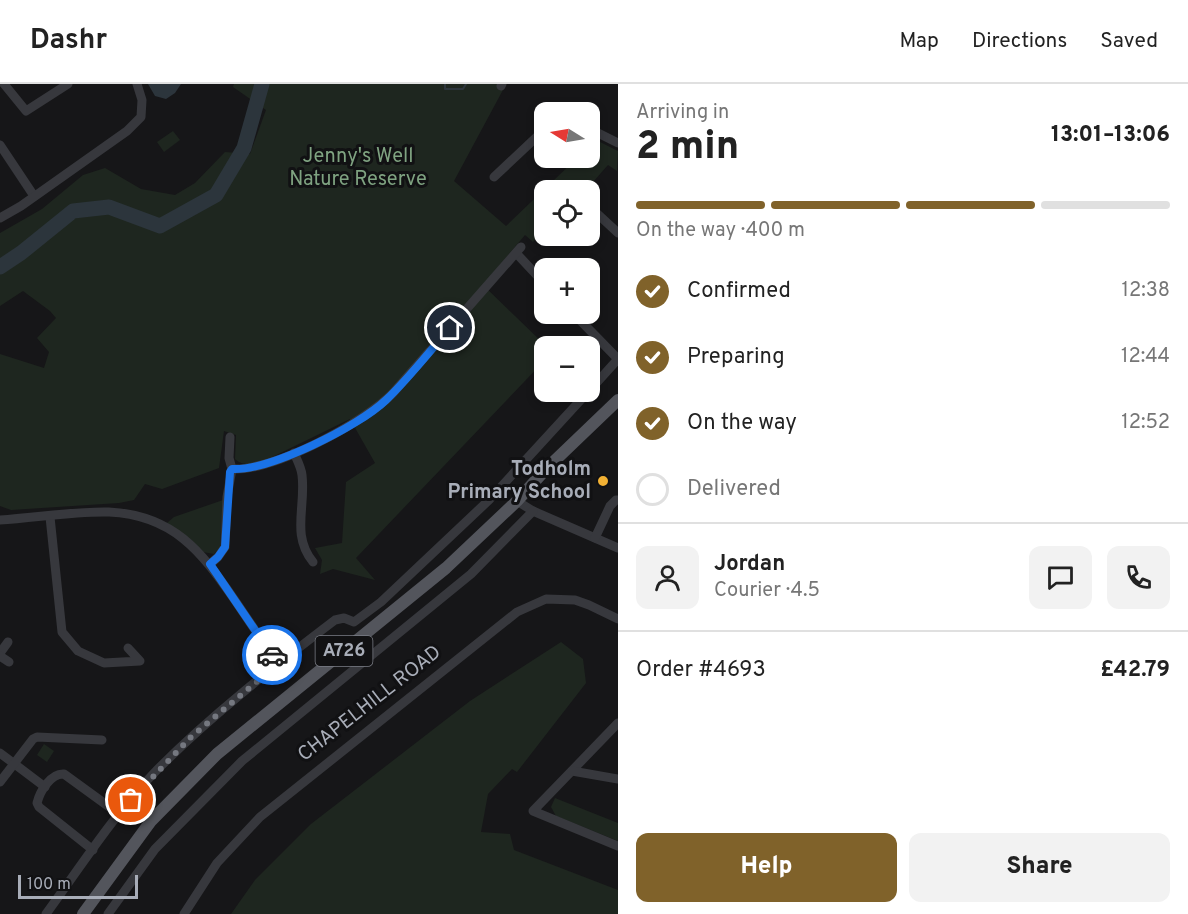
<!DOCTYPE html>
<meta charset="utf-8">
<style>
:root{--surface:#fff;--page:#f2f2f2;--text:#222;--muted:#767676;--line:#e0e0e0;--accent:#80622a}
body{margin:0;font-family:Overpass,sans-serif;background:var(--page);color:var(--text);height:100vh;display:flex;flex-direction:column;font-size:22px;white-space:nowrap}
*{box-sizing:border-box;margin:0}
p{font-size:20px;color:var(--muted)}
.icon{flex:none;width:33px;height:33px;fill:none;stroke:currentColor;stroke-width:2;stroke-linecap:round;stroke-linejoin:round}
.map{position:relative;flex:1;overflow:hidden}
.panel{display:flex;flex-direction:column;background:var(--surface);width:570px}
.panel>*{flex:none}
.needle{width:39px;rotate:281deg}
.tools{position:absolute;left:534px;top:18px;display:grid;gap:12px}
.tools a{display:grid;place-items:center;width:66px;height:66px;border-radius:12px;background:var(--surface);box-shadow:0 3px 9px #0003;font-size:30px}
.scale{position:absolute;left:18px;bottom:15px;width:120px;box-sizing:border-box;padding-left:6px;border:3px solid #a8adb8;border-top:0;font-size:16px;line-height:21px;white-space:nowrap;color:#a8adb8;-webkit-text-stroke:4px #111113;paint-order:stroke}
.pin{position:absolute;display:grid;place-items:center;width:51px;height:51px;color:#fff;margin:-26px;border:3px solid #fff;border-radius:50%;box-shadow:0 2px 6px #0007}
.courier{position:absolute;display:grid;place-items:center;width:60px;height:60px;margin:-30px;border:4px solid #1a73e8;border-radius:50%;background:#fff;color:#222;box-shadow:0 2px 8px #0007}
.head em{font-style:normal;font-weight:800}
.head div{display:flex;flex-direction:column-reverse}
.head{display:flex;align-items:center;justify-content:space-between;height:102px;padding:0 18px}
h1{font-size:39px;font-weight:800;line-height:45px}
.bar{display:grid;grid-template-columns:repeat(4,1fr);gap:9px 6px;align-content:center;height:72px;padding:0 18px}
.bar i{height:8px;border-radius:4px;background:var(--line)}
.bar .selected{background:var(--accent)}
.bar p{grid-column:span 4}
.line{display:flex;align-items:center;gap:15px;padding:0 18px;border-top:2px solid var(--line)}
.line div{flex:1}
.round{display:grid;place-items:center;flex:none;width:63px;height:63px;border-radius:12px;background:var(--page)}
ol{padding:0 18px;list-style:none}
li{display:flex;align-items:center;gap:18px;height:66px}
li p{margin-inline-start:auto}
li .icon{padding:6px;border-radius:50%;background:var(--accent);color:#fff;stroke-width:4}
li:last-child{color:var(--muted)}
li i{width:33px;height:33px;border:3px solid var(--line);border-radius:50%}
.cta{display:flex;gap:12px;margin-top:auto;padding:12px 18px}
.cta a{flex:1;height:69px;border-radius:12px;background:var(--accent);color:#fff;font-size:24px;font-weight:800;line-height:69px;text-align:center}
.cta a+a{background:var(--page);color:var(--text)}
header{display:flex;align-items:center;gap:36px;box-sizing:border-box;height:84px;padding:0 30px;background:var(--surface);border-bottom:2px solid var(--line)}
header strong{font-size:28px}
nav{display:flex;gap:33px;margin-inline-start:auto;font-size:21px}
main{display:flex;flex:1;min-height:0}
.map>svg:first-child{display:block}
.green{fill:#1e261f}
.water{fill:#2c353c}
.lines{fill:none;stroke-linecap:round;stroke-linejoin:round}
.stream{stroke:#2c353c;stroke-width:2}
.river{stroke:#2c353c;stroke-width:15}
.minor{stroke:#37383d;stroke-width:9}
.major{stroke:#53555c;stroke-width:12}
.done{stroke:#757880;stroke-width:6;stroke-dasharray:0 10.8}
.route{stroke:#1a73e8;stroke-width:8}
.poi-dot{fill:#f2b134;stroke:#111113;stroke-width:2}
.labels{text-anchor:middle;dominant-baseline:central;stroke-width:6;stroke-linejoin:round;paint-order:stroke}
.shield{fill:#111113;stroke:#7b7e86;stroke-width:1.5}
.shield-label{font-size:18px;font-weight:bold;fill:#a8adb8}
.park-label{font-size:20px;fill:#7fa381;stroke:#111113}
.poi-label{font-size:20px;font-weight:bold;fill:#a8adb8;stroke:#111113;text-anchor:end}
.street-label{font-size:20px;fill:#a8adb8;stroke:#111113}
</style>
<header>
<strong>Dashr</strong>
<nav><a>Map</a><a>Directions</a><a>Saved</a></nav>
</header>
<main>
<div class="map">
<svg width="618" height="830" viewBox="0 0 618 830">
<rect width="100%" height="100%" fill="#161618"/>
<g class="green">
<path d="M234 0H500L504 4 454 97 506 142 577 74H590V62L596 56 618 67 617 87 608 81 586 106H544V145L533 158 525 151 483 201 546 262H544V277L356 474 375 496 333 485 320 490 322 476 315 464 342 459 346 398 375 379 350 335 260 379C251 380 242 382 235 375L236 351 224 347 219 384 162 405 145 400 134 416 119 419 11 426 0 422V270L44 284 49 268 37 254 56 234 50 227 23 207 0 222V149L42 125 83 91 105 84 141 105 175 111 195 99 225 68 250 70 266 26 233 3Z"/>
<polygon points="173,47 180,56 164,68 157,58"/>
<polygon points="223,416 220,463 214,470 203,468 167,439 174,433"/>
<polygon points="561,558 583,575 586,599 517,688 512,685 488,710 481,748 510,750 514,766 618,806 618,830 231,830 255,796 311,740 470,617"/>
<polygon points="44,660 54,667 47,678 37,671"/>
<polygon points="555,714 618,739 618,757 556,732 551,723"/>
</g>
<polygon class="water" points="148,0 181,0 175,9 166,15 155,12"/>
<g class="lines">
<polyline class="stream" points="445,0 445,5 463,5 466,0"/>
<polyline class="river" points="0,183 21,169 73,127 109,123 160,142 216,111 244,64 262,0"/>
<g class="minor">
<polyline points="4,0 26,27 68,0"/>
<polyline points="501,2 502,0"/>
<polyline points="590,45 618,59"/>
<polyline points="0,61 34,112"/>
<polyline points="494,93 544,46"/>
<polyline points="590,123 618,149"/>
<polyline points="0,134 21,122 127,47 141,33 142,16 137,0"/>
<polyline points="516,169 544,199"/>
<polyline points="574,230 618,275"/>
<polyline points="590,306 618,275"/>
<path d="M294 369C297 376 301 383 302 391 306 423 291 451 313 478"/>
<path d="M232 385C274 387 364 339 393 309L521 163"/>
<polyline points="517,417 533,427 618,464"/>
<polyline points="50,433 62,548 78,567 104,579 140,577 128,564"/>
<path d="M0 436C35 434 74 427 109 428 173 431 201 467 234 515 249 537 263 558 278 580"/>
<polyline points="595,454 610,422 616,416 618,416"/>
<polyline points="210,480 218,473 225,463 227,413 232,385 229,374 230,353"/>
<polyline points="0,569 8,558"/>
<polyline points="0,572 9,578"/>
<polyline points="618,639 533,727 618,762"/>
<polyline points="0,669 45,703"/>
<polyline points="572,687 618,695"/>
<polyline points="0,698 33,655 37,653 102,656"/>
<path d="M93 766 39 723 37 719C40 707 51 689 64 690L119 730"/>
<path d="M46 830C81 782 113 732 154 689 209 633 272 584 335 536L344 534 354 538 381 518 489 416 588 308"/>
<polyline points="108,830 155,765 242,677 471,490 533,427"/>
<polyline points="184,830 217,779 260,733 517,528 546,515 575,516 589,521 618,535"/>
</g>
<polyline class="major" points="83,830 151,737 217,670 446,484 517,417 546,385 618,316"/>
</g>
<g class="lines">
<polyline class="done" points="131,716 191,653 278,580 272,571"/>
<path class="route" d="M272 571 210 480 218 473 225 463 230 388 232 385C269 387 358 343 386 316 409 294 429 268 450 244"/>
</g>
<circle class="poi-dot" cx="603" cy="397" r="6"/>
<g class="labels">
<rect class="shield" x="315.5" y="552" width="57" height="30" rx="4.5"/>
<g class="shield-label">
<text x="344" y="567">A726</text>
</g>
<g class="park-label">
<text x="358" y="73">Jenny's Well<tspan x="358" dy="23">Nature Reserve</tspan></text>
</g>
<g class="poi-label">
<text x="591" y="386">Todholm<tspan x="591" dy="23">Primary School</tspan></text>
</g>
<g class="street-label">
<text transform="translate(370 620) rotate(-38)">CHAPELHILL ROAD</text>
</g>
</g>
</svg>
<div class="tools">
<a><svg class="needle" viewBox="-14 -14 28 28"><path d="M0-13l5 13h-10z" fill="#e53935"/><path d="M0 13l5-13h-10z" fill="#767676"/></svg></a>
<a><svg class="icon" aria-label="locate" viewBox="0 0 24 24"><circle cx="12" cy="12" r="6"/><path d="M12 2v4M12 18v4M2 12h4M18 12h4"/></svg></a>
<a>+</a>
<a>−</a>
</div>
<div class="scale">100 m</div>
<div class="pin" style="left:131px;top:716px;background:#ea580c"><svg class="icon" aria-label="bag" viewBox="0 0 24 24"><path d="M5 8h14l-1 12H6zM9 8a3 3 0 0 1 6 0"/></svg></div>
<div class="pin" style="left:450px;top:244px;background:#1f2937"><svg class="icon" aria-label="home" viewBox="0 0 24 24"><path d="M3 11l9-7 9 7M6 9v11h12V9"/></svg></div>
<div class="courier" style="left:272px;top:571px"><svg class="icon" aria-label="car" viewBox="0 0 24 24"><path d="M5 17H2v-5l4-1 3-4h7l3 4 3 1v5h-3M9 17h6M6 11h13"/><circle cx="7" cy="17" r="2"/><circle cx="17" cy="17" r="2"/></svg></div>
</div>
<section class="panel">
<div class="head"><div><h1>2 min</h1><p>Arriving in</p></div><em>13:01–13:06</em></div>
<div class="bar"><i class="selected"></i><i class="selected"></i><i class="selected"></i><i></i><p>On the way · 400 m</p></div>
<ol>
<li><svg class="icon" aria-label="check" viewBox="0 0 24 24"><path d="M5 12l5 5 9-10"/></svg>Confirmed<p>12:38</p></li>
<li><svg class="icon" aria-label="check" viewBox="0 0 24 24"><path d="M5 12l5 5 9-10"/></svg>Preparing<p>12:44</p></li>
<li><svg class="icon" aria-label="check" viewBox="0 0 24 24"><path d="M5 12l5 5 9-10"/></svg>On the way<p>12:52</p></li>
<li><i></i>Delivered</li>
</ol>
<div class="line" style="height:108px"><a class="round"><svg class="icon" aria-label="person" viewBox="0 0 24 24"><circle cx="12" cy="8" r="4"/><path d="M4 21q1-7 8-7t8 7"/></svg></a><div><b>Jordan</b><p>Courier · 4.5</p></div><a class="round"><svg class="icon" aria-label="chat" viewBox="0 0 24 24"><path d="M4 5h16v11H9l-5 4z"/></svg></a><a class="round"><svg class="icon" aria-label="phone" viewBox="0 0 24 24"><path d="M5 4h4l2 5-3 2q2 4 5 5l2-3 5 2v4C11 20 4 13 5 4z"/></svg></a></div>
<div class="line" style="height:78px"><div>Order #4693</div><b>£42.79</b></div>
<div class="cta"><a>Help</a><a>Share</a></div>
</section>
</main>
